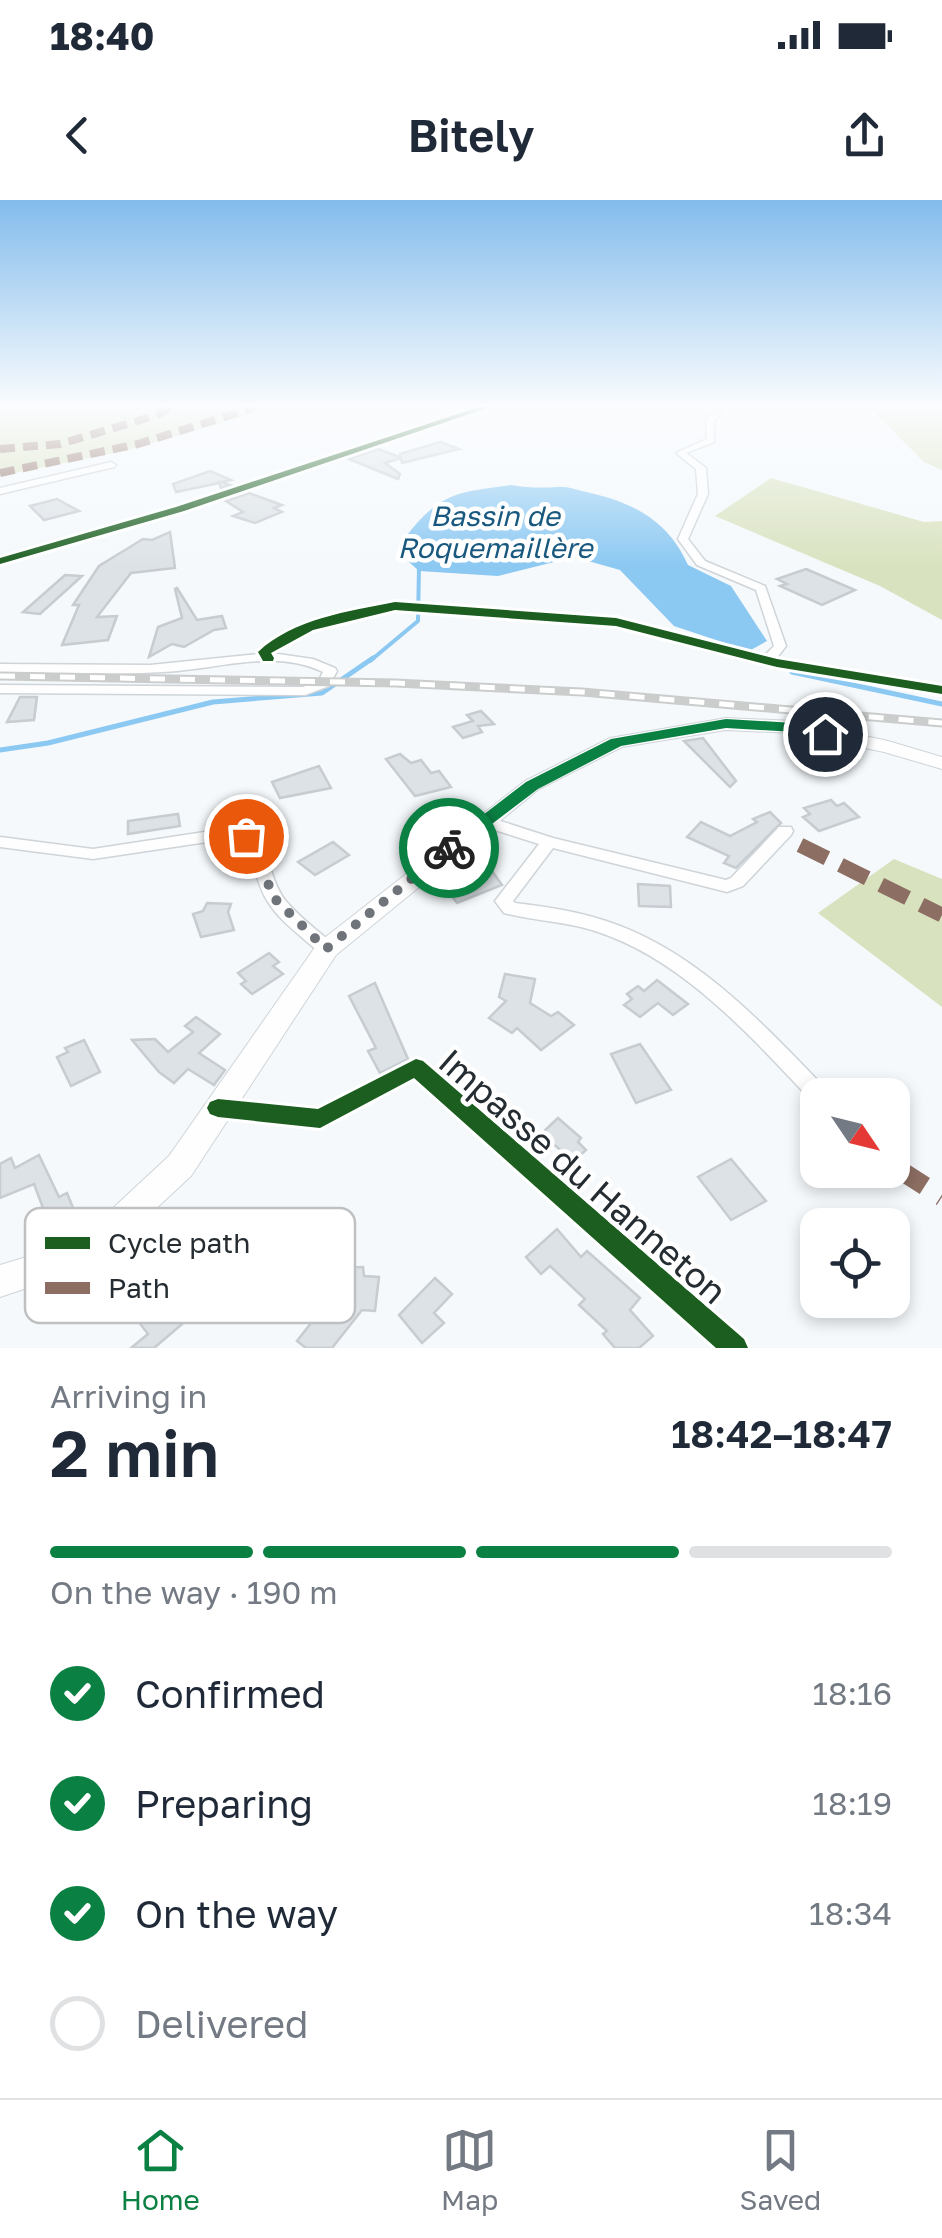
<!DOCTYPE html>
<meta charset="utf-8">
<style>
:root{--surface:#fff;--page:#f2f2f3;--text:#1f2937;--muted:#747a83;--line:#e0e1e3;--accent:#0b8043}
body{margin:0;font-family:"Golos Text",sans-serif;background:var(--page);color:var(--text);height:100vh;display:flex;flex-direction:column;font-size:38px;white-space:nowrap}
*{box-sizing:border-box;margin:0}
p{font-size:32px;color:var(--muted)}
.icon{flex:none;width:55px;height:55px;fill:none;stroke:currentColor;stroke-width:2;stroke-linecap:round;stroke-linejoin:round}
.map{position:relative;height:1148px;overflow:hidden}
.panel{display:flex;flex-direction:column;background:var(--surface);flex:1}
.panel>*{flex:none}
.needle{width:65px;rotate:125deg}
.fabs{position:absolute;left:800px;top:878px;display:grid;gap:20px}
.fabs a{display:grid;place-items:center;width:110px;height:110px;border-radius:20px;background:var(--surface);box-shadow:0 5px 15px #0003;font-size:50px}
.pin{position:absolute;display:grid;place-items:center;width:85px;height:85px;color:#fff;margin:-42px;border:5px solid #fff;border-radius:50%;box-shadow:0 2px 10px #0007}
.courier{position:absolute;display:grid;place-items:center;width:100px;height:100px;margin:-50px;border:8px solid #0b8043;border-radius:50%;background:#fff;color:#222;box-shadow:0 2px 12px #0007}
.summary em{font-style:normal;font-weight:600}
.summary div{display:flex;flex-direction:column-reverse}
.summary{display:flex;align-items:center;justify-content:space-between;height:170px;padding:0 50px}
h1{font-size:65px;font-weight:600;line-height:75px}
.bar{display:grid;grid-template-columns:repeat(4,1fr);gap:15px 10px;align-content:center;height:120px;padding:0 50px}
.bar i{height:12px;border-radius:8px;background:var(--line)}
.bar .current{background:var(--accent)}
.bar p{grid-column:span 4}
ol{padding:0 50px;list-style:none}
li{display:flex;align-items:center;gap:30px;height:110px}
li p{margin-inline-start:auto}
li .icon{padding:10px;border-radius:50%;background:var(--accent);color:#fff;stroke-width:4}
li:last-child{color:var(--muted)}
li i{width:55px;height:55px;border:5px solid var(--line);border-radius:50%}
.status{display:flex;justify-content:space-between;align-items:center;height:70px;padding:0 50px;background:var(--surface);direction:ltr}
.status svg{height:28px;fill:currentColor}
header{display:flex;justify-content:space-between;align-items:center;height:130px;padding:0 50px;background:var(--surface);font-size:45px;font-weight:600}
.tabs{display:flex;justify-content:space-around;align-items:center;height:140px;border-top:2px solid var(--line);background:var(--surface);font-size:28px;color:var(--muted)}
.tabs a{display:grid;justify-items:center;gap:5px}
.tabs .current{color:var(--accent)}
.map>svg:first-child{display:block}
.green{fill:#d9e2bf}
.water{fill:#8bc8f2}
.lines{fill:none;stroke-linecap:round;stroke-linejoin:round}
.stream-far1{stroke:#8bc8f2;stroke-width:4}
.stream{stroke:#8bc8f2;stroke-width:5}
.building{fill:#dce2e6;stroke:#c7ccd1;stroke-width:2.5}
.street-casing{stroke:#ced4d8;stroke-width:3}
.secondary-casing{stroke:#ced4d8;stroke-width:2}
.street{fill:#fefeff;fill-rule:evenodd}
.secondary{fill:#fefeff;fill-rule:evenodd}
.rail-casing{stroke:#cbcdcd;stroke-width:9}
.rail{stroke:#fff;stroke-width:5;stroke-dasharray:15;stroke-linecap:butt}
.quiet-far2{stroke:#8d6e63;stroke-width:8;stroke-dasharray:15 8;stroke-linecap:butt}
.quiet-far1{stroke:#8d6e63;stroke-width:15;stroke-dasharray:30 15;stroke-linecap:butt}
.quiet{stroke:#8d6e63;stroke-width:19;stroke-dasharray:39 19;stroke-linecap:butt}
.cycleway-casing{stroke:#fff;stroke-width:6}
.cycleway{fill:#1b5e20;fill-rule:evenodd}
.route{fill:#0b8043}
.done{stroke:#6e7479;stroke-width:10;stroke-dasharray:0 18}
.labels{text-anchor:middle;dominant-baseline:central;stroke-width:9;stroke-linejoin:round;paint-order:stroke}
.far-water-label{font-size:28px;font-style:italic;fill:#19587f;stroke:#fff}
.near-street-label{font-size:35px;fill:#252d32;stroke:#fff}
.key{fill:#fff;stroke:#bec0c2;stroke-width:2.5}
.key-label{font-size:28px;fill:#252d32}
</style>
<div class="status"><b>18:40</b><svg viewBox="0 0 49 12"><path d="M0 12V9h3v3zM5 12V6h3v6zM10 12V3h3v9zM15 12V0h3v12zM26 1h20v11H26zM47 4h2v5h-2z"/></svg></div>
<header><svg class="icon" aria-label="back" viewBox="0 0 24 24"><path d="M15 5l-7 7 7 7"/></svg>Bitely<svg class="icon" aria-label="share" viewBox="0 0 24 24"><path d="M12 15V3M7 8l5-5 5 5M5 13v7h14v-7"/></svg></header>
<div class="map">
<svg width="942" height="1148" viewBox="0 0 942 1148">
<rect width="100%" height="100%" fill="#f5f9fc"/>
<g class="green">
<polygon points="0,207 277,207 128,250 0,276"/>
<polygon points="869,207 942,207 942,270 924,262"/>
<polygon points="771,278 924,322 942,321 942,420 880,386 715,316"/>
<polygon points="894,659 942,679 942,807 818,713"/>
</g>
<path class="water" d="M511 285C528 288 541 288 558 287 568 286 580 291 590 293 635 303 669 322 688 365L731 386 767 441 749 451 674 426 620 370 574 357 498 376 419 371 409 362 408 334C441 292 459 292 511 285Z"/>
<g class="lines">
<polyline class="stream-far1" points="370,461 418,421 419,367"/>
<g class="stream">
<polyline points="792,472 942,504"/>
<polyline points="0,550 48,543 213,502 322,493 373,458"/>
</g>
</g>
<g class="building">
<polygon points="440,242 459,249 402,263 401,258 385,263 400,274 398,279 349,259 378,249 400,257 400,254"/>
<polygon points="210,271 231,280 221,282 230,285 221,288 219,283 176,292 173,284"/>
<polygon points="249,293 282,305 274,308 282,312 255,323 233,316 243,312 226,301"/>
<polygon points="57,299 79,311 44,320 30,306"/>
<polygon points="170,332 175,368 131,373 97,417 117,416 108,440 62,445 79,405 73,405 99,366 143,339 152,340"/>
<polygon points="806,369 855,390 822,405 780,386 787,384 777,379"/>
<polygon points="65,375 82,376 40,414 23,412"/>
<polygon points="177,388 197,420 222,416 226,428 214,430 184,447 172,444 149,457 158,427 182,418 175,389"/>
<polygon points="20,497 37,497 34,520 7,522"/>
<polygon points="481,511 494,524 478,526 482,532 463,538 453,527 473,521 467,515"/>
<polygon points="703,538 736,581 730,587 684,541"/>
<polygon points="400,554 411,563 421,560 431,573 439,571 451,587 415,596 386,559"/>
<polygon points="319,566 331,588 280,598 272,582"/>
<polygon points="831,600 837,606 844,603 859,617 819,631 803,617 810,614 804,608"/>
<polygon points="770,612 781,623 736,668 724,663 729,656 687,637 701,622 730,636 757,622 753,619"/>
<polygon points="178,614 180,626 128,634 128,621"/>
<polygon points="333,642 349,655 315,675 298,662"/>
<polygon points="492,671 502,685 457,703 445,687"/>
<polygon points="638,684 670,686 671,707 639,706"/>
<polygon points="207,703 231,704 228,712 234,730 201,737 193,714 203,711"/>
<polygon points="269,753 279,762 273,766 283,774 252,794 241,784 246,781 238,773"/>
<polygon points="505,774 535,779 530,803 551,816 558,812 574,825 541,850 517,828 512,833 489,818 506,801 499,797"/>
<polygon points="657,780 688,804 673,815 658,803 640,817 624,805 632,799 627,794 638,786 644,791"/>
<polygon points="375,783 408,859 380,873 368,851 376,848 349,796"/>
<polygon points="196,817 220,834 199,853 225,870 214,885 188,869 174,883 159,872 132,840 155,839 168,852 193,832 185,826"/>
<polygon points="84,840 100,872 71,886 57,857 68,852 65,848"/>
<polygon points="640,844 671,890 636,903 611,854"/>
<polygon points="558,918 581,938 578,942 586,950 574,961 541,934"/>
<polygon points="39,955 59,997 67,993 78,1020 42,1034 38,1020 46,1016 34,984 0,998 0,964 11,958 15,968"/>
<polygon points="731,959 766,1001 731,1020 698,977"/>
<polygon points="557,1029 581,1057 587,1051 640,1098 630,1110 653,1136 639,1148 615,1148 603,1134 607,1131 579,1105 585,1099 550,1066 541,1074 526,1057"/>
<polygon points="363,1067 364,1076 379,1077 375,1111 362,1110 332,1148 306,1148 297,1141 329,1100 332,1068"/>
<polygon points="435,1078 452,1094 434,1113 444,1123 422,1143 399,1115"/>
<polygon points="168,1095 188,1119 154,1148 131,1148 148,1134 138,1121"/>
</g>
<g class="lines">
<g class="street-casing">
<g id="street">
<polygon points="479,207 490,207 184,311 0,364 0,358 176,307"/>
<path d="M716 211 723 213 714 220V242L686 253 706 268 708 294 688 339 705 361 765 386 786 446 776 459 942 486V494L767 465 616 426 395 410 313 430 271 453 313 459 335 468 337 471 329 486 305 495 0 493V485L303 487 319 480 323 472C273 448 216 470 163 472 108 475 54 473 0 472V464L150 465 259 454 260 449 273 440 305 425 344 413 395 402 616 418 764 456 774 446 756 390 697 365 678 339 698 294 696 269 676 253 707 239 706 219Z"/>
<polygon points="111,262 116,265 114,267 0,294 0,288"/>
<path d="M485 616 553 638 726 680 731 678 779 627H791L793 631 791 635 743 686 727 692 553 648 513 701 515 703C547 707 576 711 606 721 696 750 763 824 826 889L830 895H818V903L812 901C750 836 683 759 595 731 564 721 534 721 504 713L495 701 539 644 479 625 477 621 479 617Z"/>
<path d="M237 627C271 639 266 675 285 700 299 717 317 730 333 744L336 749 333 754 327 756 321 754C303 737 281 723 268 702 254 681 256 654 234 638L93 659 0 647V637L93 649Z"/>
<polygon points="416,859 423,861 744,1139 748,1148 716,1148 414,878 320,928 218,917 210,914 207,908 210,902 218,899 318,909"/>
</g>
</g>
<g class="secondary-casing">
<polygon id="secondary" points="726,518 794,521 888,541 942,557 942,569 884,552 794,533 726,530 622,547 539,589 336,755 191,976 134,1029 51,1080 0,1097 0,1065 33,1055 112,1009 169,956 318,743 525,581 610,538"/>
</g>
<use href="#street" class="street"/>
<use href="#secondary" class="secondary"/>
<g class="rail-casing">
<polyline id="rail" points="0,476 396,483 582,492 942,523"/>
</g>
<use href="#rail" class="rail"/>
<g class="quiet-far2">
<polyline points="0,249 60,244 157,215 171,207"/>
<polyline points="0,273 138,244 256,207"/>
</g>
<polyline class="quiet-far1" points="800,645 942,715"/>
<polyline class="quiet" points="892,965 942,997"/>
<g class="cycleway-casing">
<g id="cycleway">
<polygon points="479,207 490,207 184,311 0,364 0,358 176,307"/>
<path d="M395 402 616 418 777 459 942 486V494L777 467 616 426 395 410 313 430 271 453 274 458 273 461H263L258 452C293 419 349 411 395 402Z"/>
<polygon points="416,859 423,861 744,1139 748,1148 716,1148 414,878 320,928 218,917 210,914 207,908 210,902 218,899 318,909"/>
</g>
</g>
<use href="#cycleway" class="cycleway"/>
</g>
<linearGradient id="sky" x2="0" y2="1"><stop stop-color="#83bcec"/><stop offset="0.56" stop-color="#fafcfe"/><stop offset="1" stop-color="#fafcfe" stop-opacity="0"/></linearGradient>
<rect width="942" height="367" fill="url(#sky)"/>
<polygon class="route" points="726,519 794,523 833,534 825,539 794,532 726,528 621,546 538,589 455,652 442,652 440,648 526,582 611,539"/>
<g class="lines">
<polyline class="done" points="246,636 263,666 272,696 326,749 449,648"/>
</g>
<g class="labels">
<g class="far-water-label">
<text x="495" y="315">Bassin de<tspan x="495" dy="32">Roquemaillère</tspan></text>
</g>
<g class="near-street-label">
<text transform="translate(583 976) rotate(41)">Impasse du Hanneton</text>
</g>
</g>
<rect x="25" y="1008" width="330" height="115" rx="15" class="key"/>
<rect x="45" y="1037" width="45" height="12" fill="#1b5e20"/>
<rect x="45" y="1082" width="45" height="12" fill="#8d6e63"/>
<g class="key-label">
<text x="108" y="1053">Cycle path</text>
<text x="108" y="1098">Path</text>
</g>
</svg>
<div class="fabs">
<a><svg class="needle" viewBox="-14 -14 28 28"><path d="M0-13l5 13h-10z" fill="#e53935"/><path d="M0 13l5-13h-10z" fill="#747a83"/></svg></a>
<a><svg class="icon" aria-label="locate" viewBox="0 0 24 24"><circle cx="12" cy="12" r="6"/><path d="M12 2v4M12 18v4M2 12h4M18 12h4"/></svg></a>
</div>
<div class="pin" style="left:246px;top:636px;background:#ea580c"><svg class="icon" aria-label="bag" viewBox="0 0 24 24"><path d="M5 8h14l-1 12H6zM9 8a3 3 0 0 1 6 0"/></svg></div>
<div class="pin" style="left:825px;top:534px;background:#1f2937"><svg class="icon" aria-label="home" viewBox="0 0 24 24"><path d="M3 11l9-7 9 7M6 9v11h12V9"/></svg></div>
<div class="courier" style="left:449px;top:648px"><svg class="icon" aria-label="bike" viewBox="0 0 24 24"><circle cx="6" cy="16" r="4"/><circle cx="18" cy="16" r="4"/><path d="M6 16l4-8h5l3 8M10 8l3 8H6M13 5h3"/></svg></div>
</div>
<section class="panel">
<div class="summary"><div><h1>2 min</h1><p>Arriving in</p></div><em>18:42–18:47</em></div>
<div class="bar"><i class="current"></i><i class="current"></i><i class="current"></i><i></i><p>On the way · 190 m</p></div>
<ol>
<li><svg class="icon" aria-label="check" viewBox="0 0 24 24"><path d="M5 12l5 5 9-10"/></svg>Confirmed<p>18:16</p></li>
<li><svg class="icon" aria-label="check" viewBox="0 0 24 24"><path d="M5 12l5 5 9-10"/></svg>Preparing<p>18:19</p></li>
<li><svg class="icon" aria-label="check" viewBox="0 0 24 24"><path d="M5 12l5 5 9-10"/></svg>On the way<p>18:34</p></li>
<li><i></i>Delivered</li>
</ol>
</section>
<nav class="tabs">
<a class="current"><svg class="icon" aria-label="home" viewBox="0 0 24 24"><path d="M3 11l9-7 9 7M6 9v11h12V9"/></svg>Home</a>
<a><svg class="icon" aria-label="map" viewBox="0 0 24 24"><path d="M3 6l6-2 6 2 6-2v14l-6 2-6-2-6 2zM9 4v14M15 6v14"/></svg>Map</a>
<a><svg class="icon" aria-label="saved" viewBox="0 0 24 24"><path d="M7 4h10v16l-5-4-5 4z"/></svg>Saved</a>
</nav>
